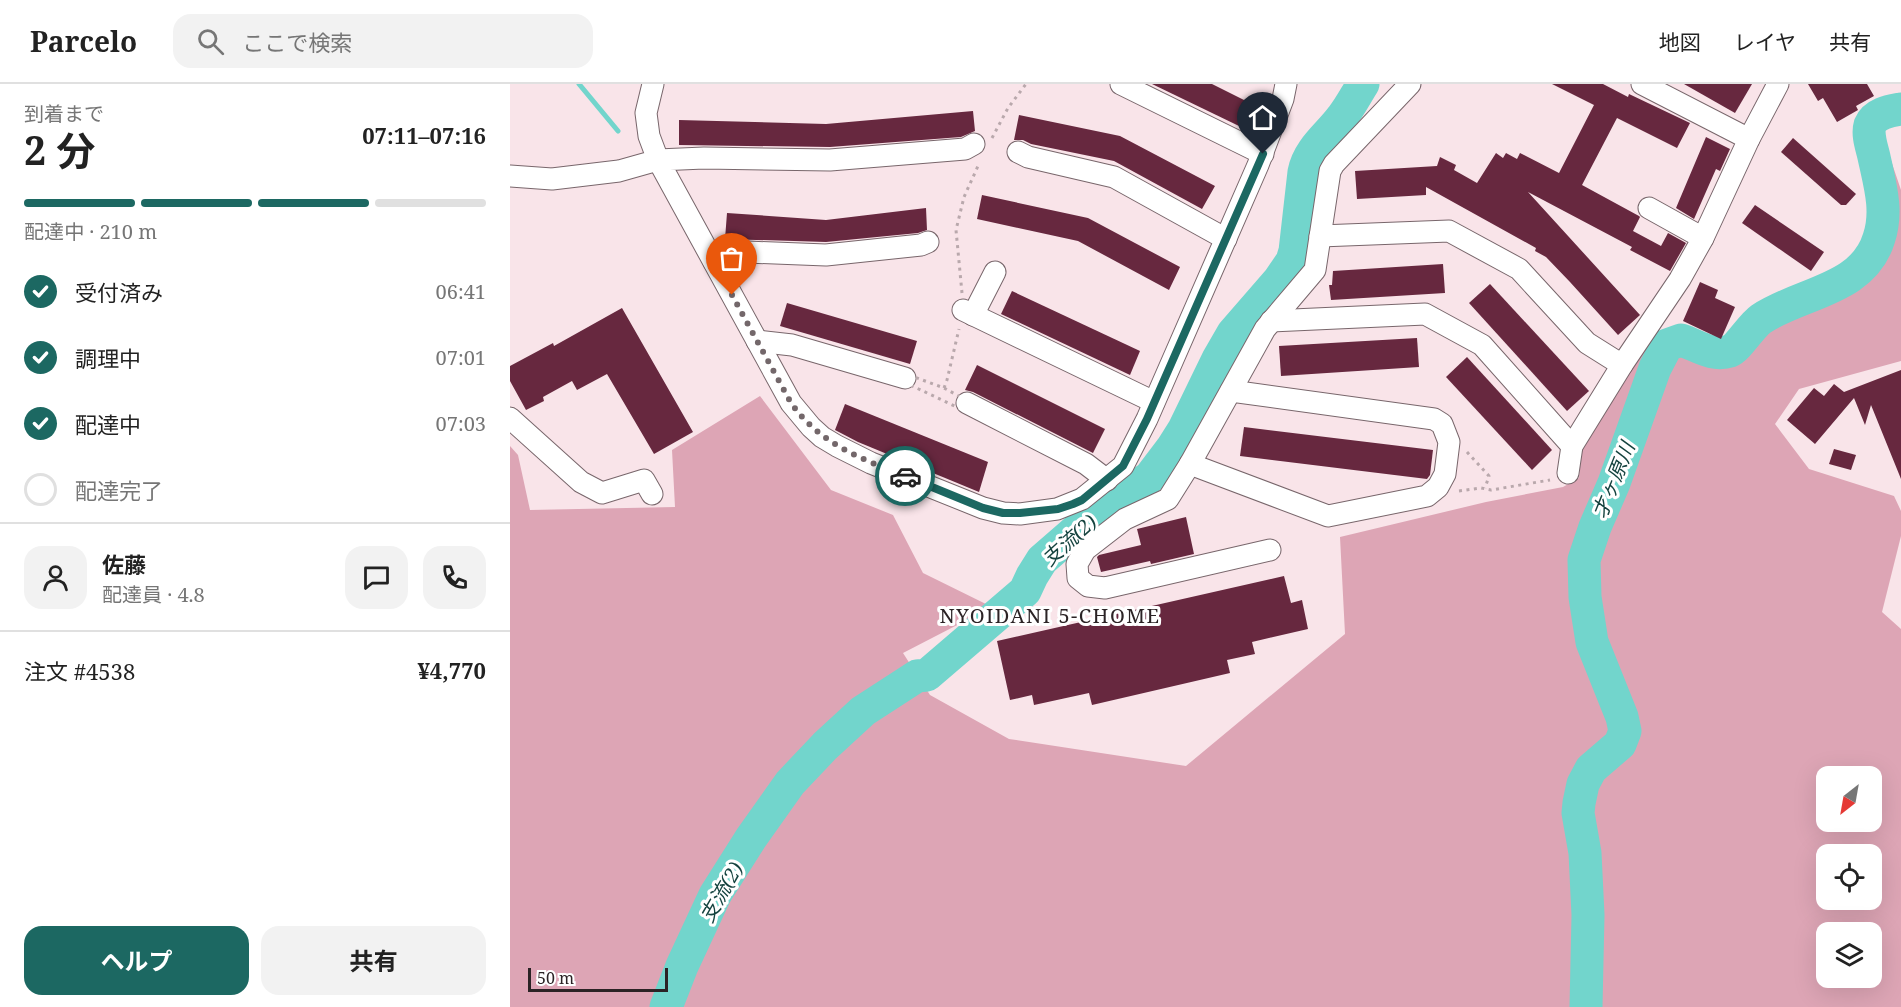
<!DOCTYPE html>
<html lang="ja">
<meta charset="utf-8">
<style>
:root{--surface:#fff;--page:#f2f2f2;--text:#222;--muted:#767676;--line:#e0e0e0;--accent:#1c6862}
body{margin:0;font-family:"Noto Serif","Noto Sans JP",serif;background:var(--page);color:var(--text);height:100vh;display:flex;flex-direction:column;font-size:22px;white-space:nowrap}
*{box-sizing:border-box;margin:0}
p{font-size:20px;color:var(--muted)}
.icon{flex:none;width:33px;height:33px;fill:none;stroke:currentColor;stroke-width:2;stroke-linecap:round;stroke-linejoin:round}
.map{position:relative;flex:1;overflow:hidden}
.panel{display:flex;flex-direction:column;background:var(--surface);width:510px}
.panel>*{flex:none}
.needle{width:39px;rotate:211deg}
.tools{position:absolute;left:1306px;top:682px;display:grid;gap:12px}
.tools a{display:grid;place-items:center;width:66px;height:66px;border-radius:12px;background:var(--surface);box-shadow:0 6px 24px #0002;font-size:30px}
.scale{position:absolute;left:18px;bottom:15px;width:140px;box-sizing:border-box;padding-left:6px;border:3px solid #2b2325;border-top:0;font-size:16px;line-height:21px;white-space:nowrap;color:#2b2325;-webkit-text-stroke:4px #fff;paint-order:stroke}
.pin{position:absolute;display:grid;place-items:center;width:51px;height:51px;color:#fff;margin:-62px -26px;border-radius:50% 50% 50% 0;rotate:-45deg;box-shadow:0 0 6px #0007}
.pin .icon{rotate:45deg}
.courier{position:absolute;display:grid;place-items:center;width:60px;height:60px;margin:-30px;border:4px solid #1c6862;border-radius:50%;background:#fff;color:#222;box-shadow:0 2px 8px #0007}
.summary em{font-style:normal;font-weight:700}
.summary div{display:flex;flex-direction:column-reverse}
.summary{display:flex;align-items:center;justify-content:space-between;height:102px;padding:0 24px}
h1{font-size:39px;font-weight:700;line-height:45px}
.bar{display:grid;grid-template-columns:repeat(4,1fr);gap:9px 6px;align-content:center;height:72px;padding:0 24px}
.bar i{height:8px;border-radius:4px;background:var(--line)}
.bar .active{background:var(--accent)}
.bar p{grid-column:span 4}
.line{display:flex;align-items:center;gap:15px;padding:0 24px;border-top:2px solid var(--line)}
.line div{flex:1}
.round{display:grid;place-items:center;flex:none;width:63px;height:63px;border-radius:18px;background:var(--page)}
ol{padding:0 24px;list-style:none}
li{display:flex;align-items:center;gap:18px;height:66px}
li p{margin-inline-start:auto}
li .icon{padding:6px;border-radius:50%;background:var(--accent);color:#fff;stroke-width:4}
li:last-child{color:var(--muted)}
li i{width:33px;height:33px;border:3px solid var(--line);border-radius:50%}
.action{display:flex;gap:12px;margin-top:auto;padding:12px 24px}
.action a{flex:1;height:69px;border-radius:18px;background:var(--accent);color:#fff;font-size:24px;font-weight:700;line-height:69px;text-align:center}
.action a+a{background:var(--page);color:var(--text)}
header{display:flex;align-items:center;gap:36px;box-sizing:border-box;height:84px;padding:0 30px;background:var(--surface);border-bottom:2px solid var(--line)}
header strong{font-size:28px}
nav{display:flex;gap:33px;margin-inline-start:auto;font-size:21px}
.search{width:420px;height:54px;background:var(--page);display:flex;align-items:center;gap:15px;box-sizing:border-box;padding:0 21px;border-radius:18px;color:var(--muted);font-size:22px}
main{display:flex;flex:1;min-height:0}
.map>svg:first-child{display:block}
.green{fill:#dda5b5;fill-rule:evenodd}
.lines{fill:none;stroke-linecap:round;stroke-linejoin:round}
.stream{stroke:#72d5cc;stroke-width:5}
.river{stroke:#72d5cc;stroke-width:33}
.building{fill:#67283f}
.minor-casing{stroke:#78666b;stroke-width:23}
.path{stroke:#b9a8ac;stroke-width:3;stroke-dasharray:3 4.5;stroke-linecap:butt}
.minor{stroke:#fff;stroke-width:21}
.done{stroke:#73676a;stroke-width:6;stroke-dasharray:0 10.8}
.route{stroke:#1c6862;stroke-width:8}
.labels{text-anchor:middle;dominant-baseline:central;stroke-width:6;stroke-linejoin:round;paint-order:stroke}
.water-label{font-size:20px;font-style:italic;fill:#15433f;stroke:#fff}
.neighbourhood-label{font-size:20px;letter-spacing:1.5px;fill:#2b2325;stroke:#fff}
</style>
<header>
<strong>Parcelo</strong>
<div class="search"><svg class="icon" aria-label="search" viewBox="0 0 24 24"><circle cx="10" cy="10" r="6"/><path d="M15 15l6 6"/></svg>ここで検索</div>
<nav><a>地図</a><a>レイヤ</a><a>共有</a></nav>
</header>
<main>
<section class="panel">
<div class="summary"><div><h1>2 分</h1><p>到着まで</p></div><em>07:11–07:16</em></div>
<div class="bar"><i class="active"></i><i class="active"></i><i class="active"></i><i></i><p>配達中 · 210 m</p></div>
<ol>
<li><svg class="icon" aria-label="check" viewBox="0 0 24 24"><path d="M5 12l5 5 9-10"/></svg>受付済み<p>06:41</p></li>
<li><svg class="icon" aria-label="check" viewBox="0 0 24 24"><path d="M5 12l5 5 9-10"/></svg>調理中<p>07:01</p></li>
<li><svg class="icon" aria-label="check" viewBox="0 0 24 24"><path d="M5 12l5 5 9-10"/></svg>配達中<p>07:03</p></li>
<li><i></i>配達完了</li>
</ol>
<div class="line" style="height:108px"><a class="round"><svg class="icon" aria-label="person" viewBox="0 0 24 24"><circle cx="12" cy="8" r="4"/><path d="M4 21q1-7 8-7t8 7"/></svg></a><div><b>佐藤</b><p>配達員 · 4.8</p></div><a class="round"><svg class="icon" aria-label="chat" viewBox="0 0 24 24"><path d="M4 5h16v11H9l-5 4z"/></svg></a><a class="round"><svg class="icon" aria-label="phone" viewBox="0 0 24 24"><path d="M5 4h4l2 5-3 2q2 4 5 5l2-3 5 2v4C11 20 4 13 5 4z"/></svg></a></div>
<div class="line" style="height:78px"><div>注文 #4538</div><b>¥4,770</b></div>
<div class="action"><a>ヘルプ</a><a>共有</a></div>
</section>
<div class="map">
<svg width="1391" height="923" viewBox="0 0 1391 923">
<rect width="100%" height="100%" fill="#f9e4e9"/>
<path class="green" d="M1372 50 1391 106V277L1289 305 1265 340 1299 385 1384 412 1391 427V452L1372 528 1391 545V923H0V362L8 371 20 426 165 423 162 366 250 312 321 406 383 431 413 489 482 523 393 569 420 611 499 655 676 682 835 550 830 453 976 418 1053 403 1069 394 1072 362 1134 262C1147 271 1156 271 1171 267L1186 274 1224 278 1251 241 1348 198 1369 171 1382 130 1365 52ZM1317 693H1362V738H1317ZM1317 771H1362V816H1317ZM1317 849H1362V894H1317Z"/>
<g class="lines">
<polyline class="stream" points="69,0 108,47"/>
<g class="river">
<path d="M156 923 172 882 205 811 241 754 280 699 315 662 353 627 407 592 417 591 515 507 522 492 532 476 578 436 640 393 662 364 674 345 708 275 723 249 769 196 782 177 785 167 794 88C799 64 819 51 832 33 840 23 846 11 853 0"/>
<path d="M1076 923 1078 831 1075 769 1068 729 1069 719 1073 700 1081 685 1110 660 1115 647 1112 633 1082 558 1075 513 1074 476 1085 443 1104 399 1145 284 1157 261 1171 256C1187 261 1202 273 1220 267 1228 264 1241 242 1251 235 1291 208 1353 207 1369 154 1378 127 1370 101 1364 73 1362 64 1357 51 1360 41 1365 29 1380 27 1391 25"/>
</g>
</g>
<g class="building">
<polygon points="642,0 702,0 740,19 729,42"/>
<polygon points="1042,0 1093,0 1118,13 1119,10 1180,39 1167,64 1107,34 1072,101 1129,132 1130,133 1123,147 1151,162 1158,149 1176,159 1160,187 1120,166 1122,163 1018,108 1130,231 1108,251 1060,198 1036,173 1025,167 1026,164 916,103 916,111 847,115 845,87 927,82 930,73 946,81 944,86 967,99 986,69 993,74 996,69 1007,75 1010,69 1049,89 1084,21"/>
<polygon points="1174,0 1242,0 1225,29"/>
<polygon points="1298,0 1357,0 1364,12 1346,22 1348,26 1327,38 1313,14 1308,17"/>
<polygon points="463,27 465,47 451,53 320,63 169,61 169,36 316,40"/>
<polygon points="509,31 610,52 705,102 692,125 604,77 521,60 513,56 504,56"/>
<polygon points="1196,53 1220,65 1210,87 1206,85 1184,135 1166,124"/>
<polygon points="1283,54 1346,110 1336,121 1331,121 1271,68"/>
<polygon points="472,111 578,134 670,183 659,206 568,157 467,135"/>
<polygon points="1245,121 1314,168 1301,187 1232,139"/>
<polygon points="416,124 417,146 408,149 316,158 215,155 217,129 316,136"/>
<polygon points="933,180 935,209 821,216 819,201 822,201 823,187"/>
<polygon points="1190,198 1208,206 1205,214 1225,223 1211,255 1173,237"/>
<polygon points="980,200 1079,307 1057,327 959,219"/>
<polygon points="502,207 630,267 620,291 491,230"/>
<polygon points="277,219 407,257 400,280 270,242"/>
<polygon points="112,224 183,348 144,370 97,290 67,306 62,297 33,313 34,317 16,326 0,297 0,282 43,259 44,262"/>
<polygon points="907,254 909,283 771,292 769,262"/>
<polygon points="957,273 1042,366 1022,386 936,293"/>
<polygon points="467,281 595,345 583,369 463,308 455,306"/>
<polygon points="1391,286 1391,395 1361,321 1355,341 1344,314 1305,360 1277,336 1304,304 1314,312 1324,300 1334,308"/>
<polygon points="335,320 478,378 469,408 348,358 325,346"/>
<polygon points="734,343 923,366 920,391 917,395 730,372"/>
<polygon points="1324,365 1346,371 1341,386 1319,380"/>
<polygon points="676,433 684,470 641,480 640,477 591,488 587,473 589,471 631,461 627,445"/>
<polygon points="774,492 781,519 792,516 798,545 742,558 745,570 717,576 720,589 582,621 579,609 524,621 522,611 500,616 487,557"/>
</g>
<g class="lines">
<g class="minor-casing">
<g id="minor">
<polyline points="611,0 753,70"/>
<polyline points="1132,0 1239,55"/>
<polyline points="464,60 455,65 320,76 194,74 148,76 281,319 301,343 312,353 327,362 361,379 473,424 493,429 510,430 547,425 572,415 613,382 637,335 748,81 773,15 776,0"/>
<polyline points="508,68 518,73 604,93 716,155"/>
<polyline points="0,92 42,95 109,87 148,76 139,52 136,29 143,0"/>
<polyline points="1139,124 1193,154"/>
<polyline points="810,152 939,147 1009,185 1077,259 1112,281"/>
<polyline points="204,178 237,168 316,171 411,161 418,158"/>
<polyline points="453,226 644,318"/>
<polyline points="463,231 485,188"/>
<polyline points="761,237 915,230 972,261 1062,362"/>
<polyline points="247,257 282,261 395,294"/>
<polyline points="457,319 576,380 597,396"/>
<polyline points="0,334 71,398 92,409 134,396 142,410"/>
<polyline points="680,380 818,432 917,412 928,403 935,390 939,358 932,340 924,335 721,307"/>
<polyline points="1058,389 1062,362 1112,281 1170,195 1193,154 1239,55 1268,0"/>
<polyline points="760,466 595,504 578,502 568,494 567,480 575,466 615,435 658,415 680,380 755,245 805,186 820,87 824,80 900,0"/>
</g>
</g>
<g class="path">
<polyline points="482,54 498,24 516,0"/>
<polyline points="452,209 446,146 454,113 468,82"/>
<polygon points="399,291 434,304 456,316 453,326 394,298"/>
<polyline points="434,304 437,296 449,245"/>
<polyline points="957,368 979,392 975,404"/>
<polyline points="949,407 971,404 981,406 1040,396"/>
</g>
<use href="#minor" class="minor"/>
</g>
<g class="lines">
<path class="done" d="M222 211 281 319C309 359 351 375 395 392"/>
<polyline class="route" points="395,392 473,424 493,429 510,429 548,425 563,420 572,416 613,382 637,335 753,70"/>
</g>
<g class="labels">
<g class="water-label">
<text transform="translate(1103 396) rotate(-68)">才ヶ原川</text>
<text transform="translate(559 456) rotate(-42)">支流(2)</text>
<text transform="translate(211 808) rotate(-60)">支流(2)</text>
</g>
<g class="neighbourhood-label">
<text x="540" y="531">NYOIDANI 5-CHOME</text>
</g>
</g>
</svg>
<div class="tools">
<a><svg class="needle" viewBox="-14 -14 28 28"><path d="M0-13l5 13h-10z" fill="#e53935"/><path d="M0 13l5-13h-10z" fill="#767676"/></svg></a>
<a><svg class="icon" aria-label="locate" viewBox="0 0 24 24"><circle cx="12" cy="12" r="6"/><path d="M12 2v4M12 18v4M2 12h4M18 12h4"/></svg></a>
<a><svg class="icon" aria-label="layers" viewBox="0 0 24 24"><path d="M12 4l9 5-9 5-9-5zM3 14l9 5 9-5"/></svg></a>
</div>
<div class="scale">50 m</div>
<div class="pin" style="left:222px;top:211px;background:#ea580c"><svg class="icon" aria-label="bag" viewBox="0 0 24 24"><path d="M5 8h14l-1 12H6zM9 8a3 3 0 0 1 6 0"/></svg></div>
<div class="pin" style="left:753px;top:70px;background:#1f2937"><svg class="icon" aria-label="home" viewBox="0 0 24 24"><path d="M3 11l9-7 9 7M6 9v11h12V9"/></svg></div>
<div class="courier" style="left:395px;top:392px"><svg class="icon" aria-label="car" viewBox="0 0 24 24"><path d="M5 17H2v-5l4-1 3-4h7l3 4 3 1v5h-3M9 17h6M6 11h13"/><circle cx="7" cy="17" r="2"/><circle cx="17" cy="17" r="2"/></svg></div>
</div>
</main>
